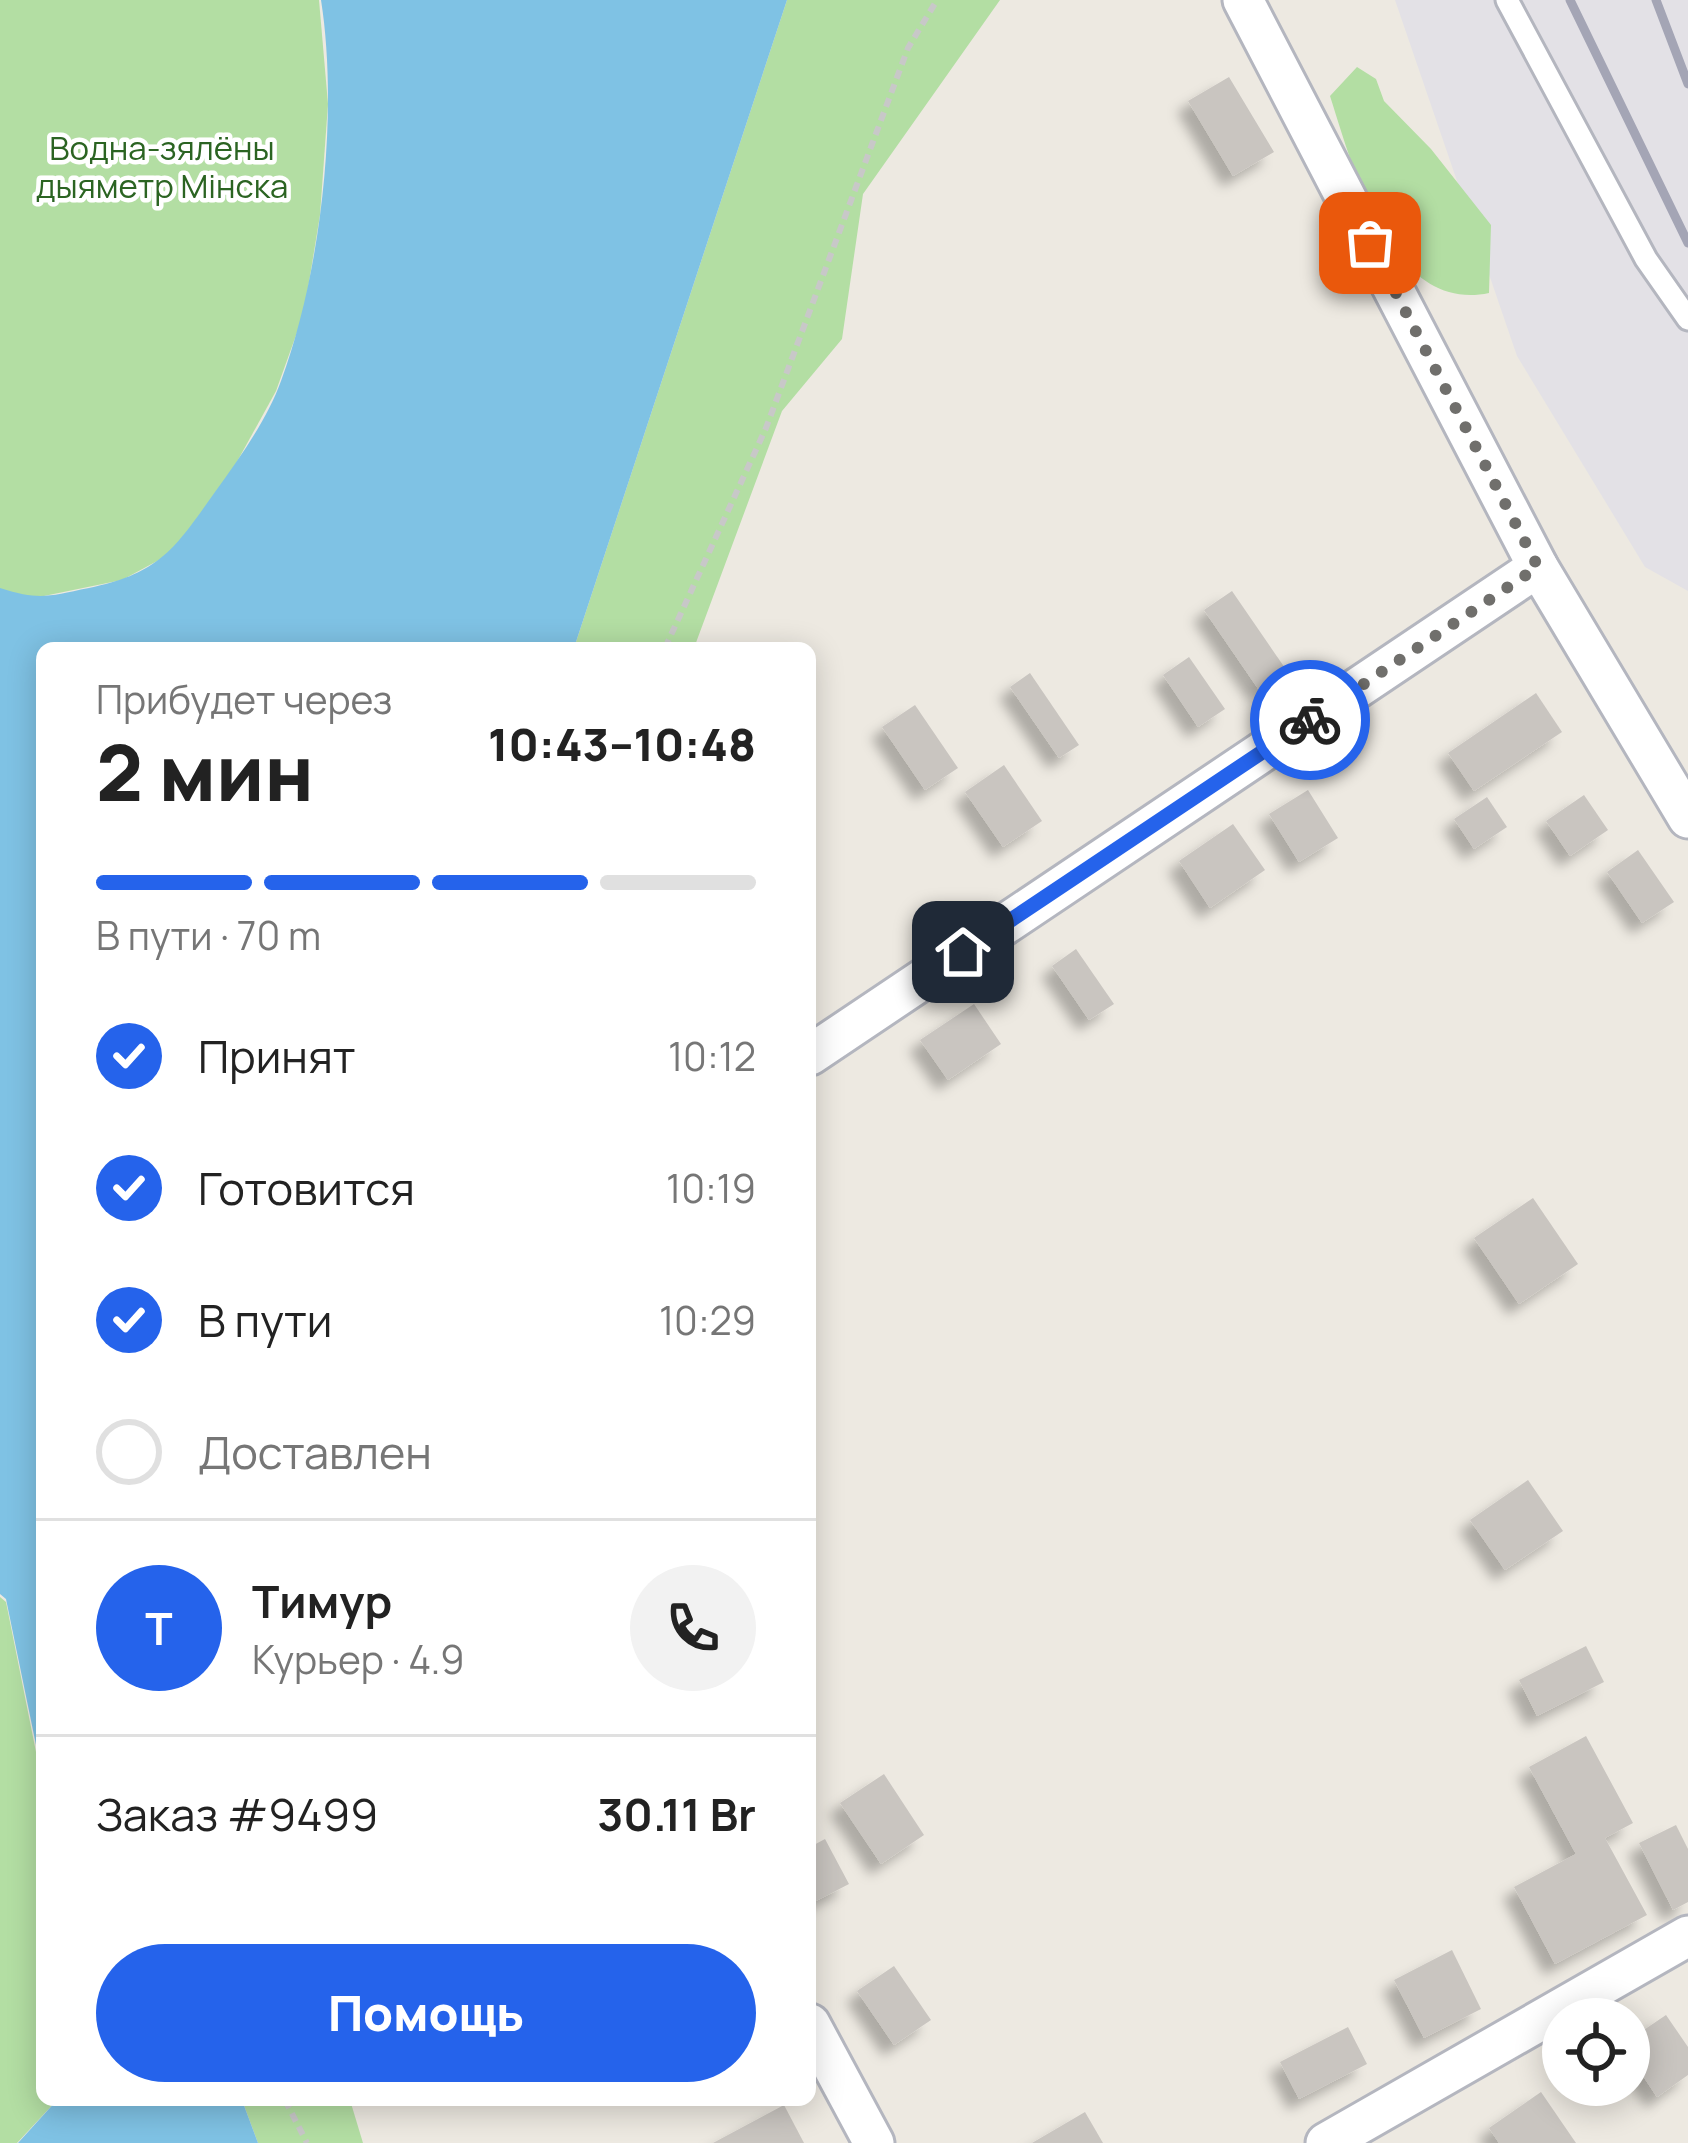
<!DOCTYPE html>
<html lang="ru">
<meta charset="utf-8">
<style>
:root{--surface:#fff;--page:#f2f2f2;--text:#222;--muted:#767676;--line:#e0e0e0;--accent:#2563eb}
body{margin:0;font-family:Manrope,sans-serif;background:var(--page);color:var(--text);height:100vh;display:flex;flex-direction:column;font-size:45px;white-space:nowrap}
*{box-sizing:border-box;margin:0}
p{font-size:39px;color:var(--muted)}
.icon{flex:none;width:66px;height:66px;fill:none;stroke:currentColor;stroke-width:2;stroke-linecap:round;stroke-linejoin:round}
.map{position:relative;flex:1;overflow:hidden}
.panel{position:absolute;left:36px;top:642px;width:780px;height:1464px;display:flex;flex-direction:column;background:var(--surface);border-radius:18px;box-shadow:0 6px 30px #0003}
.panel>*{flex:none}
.buttons{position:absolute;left:1542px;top:1998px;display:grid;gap:24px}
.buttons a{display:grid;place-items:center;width:108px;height:108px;border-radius:50%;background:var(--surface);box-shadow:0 6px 30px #0003;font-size:60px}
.pin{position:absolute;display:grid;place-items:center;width:102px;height:102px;color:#fff;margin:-51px;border-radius:24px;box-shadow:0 6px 18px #0006}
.courier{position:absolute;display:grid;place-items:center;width:120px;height:120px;margin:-60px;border:9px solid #2563eb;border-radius:50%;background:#fff;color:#222;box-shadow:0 3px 15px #0007}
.headline em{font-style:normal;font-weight:800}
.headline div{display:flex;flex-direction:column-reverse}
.headline{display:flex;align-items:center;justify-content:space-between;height:204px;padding:0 60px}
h1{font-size:78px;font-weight:800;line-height:90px}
.bar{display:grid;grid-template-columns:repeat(4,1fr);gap:18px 12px;align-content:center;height:144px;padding:0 60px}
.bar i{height:15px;border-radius:9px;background:var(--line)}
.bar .current{background:var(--accent)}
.bar p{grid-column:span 4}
.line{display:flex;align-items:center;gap:30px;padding:0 60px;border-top:3px solid var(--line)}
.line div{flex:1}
.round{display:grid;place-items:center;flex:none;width:126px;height:126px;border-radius:63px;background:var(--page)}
ol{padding:0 60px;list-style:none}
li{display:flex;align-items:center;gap:36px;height:132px}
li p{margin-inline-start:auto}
li .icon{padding:12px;border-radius:50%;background:var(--accent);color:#fff;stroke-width:4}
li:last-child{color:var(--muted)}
li i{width:66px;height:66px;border:6px solid var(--line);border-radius:50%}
.primary-button{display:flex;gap:24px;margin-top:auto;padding:24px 60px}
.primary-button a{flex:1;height:138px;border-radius:72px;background:var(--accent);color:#fff;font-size:48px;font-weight:800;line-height:138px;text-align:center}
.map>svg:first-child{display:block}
.industrial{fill:#e3e1e6}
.green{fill:#b3dea3}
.water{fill:#7fc2e4}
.building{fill:#c9c5c0;filter:url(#shadow)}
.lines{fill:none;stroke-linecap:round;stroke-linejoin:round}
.lane-casing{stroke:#b4b6bf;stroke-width:27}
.street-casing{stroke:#b4b6bf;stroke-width:45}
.path{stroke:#c8c8c8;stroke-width:6;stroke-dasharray:9 6;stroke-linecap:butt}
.lane{stroke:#fff;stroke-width:21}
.street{stroke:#fff;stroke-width:39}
.rail{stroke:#a4a5b5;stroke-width:9}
.done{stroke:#706f6c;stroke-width:12;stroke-dasharray:0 21.6}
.route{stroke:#2563eb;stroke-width:15}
.labels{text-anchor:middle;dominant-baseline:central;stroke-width:9;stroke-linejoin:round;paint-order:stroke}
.park-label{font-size:33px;fill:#2b6422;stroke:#fff}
</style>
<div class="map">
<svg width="1688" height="2143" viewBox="0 0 1688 2143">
<defs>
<filter id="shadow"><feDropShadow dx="-11" dy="11" stdDeviation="6" flood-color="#0004"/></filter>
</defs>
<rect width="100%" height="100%" fill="#ede9e1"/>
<polygon class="industrial" points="1395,0 1688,0 1688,591 1645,567 1517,356"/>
<g class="green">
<polygon points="0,0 319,0 328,104 320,215 304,313 276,391 233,469 172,553 122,580 0,605"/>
<polygon points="787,0 1000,0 863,194 842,339 782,411 694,648 574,648"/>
<path d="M1357 67 1376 79 1384 101 1431 149 1491 225 1489 293C1391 314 1353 168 1330 96Z"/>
<polygon points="0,1597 6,1602 42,1782 42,2100 57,2100 17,2143 0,2143"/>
<polygon points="242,2100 350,2100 363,2143 258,2143"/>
</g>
<g class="water">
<path d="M321 0H787L574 648H42V1774L6 1599 0 1594V588C41 601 48 596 89 588 161 573 175 548 215 492 239 459 267 420 281 381 321 273 339 114 321 0Z"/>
<polygon points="57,2100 242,2100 258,2143 18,2143"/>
</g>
<g class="building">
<polygon points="1229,77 1274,152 1233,176 1188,101"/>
<polygon points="1232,591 1287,671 1259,690 1204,610"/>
<polygon points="1189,657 1225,709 1198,727 1163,675"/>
<polygon points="1030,673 1079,745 1059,758 1010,687"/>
<polygon points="1536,693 1562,732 1474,791 1448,753"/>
<polygon points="915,705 958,768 925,790 882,727"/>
<polygon points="1004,765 1042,821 1003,847 965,792"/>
<polygon points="1308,790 1338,838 1299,862 1269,814"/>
<polygon points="1584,795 1608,830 1570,856 1546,821"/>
<polygon points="1487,797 1507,827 1474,849 1454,819"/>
<polygon points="1233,824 1265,870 1210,908 1179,861"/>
<polygon points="1638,850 1674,902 1642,923 1607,872"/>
<polygon points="1076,949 1114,1004 1089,1020 1052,966"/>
<polygon points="974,1004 1001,1044 948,1080 920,1040"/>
<polygon points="1533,1198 1578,1264 1519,1304 1474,1238"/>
<polygon points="1528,1480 1563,1531 1505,1570 1470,1520"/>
<polygon points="1586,1646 1604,1682 1537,1716 1519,1680"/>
<polygon points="1586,1736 1633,1823 1605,1838 1647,1915 1555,1964 1514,1887 1576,1854 1529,1767"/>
<polygon points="884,1774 924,1835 881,1864 840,1803"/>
<polygon points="1676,1825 1688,1849 1688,1902 1673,1910 1639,1843"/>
<polygon points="825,1839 849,1884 814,1902 810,1894 810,1847"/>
<polygon points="1452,1950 1481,2009 1424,2038 1394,1980"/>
<polygon points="894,1966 931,2020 894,2045 857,1991"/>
<polygon points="1666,2015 1688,2047 1688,2075 1657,2097 1629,2055 1629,2040"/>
<polygon points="1348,2027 1367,2064 1299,2099 1280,2062"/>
<polygon points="1541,2092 1576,2143 1499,2143 1489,2128"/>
<polygon points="784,2105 804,2143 713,2143"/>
<polygon points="1085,2112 1103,2143 1032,2143"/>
</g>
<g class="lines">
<g class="lane-casing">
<polyline id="lane" points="1507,0 1646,259 1688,319"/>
</g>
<g class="street-casing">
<g id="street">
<polyline points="1243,0 1538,567 1688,818"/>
<polyline points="810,1055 1538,567"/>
<polyline points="810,2024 874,2143"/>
<polyline points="1326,2143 1688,1936"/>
</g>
</g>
<g class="path">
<polyline points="665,648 766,428 908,48 937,0"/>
<polyline points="285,2100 307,2143"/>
</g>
<use href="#lane" class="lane"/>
<use href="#street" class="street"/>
<g class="rail">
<polyline points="1570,0 1688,243"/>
<polyline points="1656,0 1688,84"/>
</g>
</g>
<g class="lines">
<polyline class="done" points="1310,720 1538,567 1370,243"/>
<polyline class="route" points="963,952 1310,720"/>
</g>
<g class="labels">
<g class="park-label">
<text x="162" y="147">Водна-зялёны<tspan x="162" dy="38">дыяметр Мінска</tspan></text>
</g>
</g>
</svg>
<div class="buttons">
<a><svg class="icon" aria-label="locate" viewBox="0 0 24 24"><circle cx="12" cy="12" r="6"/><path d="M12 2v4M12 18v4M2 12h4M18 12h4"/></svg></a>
</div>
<div class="pin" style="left:1370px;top:243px;background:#ea580c"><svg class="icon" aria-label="bag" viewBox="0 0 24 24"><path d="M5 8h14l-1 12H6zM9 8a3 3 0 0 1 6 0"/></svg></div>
<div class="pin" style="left:963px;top:952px;background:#1f2937"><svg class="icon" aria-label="home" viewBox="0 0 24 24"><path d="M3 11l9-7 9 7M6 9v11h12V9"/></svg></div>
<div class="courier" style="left:1310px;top:720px"><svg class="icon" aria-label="bike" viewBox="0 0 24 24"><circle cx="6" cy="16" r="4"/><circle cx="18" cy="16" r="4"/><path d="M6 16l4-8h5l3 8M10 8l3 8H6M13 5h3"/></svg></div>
<section class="panel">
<div class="headline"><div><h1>2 мин</h1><p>Прибудет через</p></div><em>10:43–10:48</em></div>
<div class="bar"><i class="current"></i><i class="current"></i><i class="current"></i><i></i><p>В пути · 70 m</p></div>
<ol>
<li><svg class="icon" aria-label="check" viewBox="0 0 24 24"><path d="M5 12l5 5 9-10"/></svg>Принят<p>10:12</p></li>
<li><svg class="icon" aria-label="check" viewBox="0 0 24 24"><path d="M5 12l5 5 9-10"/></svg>Готовится<p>10:19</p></li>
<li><svg class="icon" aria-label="check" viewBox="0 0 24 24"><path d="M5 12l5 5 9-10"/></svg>В пути<p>10:29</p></li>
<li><i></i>Доставлен</li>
</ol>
<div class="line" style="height:216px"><b class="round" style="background:var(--accent);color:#fff">Т</b><div><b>Тимур</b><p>Курьер · 4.9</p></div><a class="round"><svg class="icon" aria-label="phone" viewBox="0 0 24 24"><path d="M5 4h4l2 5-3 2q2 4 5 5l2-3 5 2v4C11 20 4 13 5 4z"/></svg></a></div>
<div class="line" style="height:156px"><div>Заказ #9499</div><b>30.11 Br</b></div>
<div class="primary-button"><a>Помощь</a></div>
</section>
</div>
